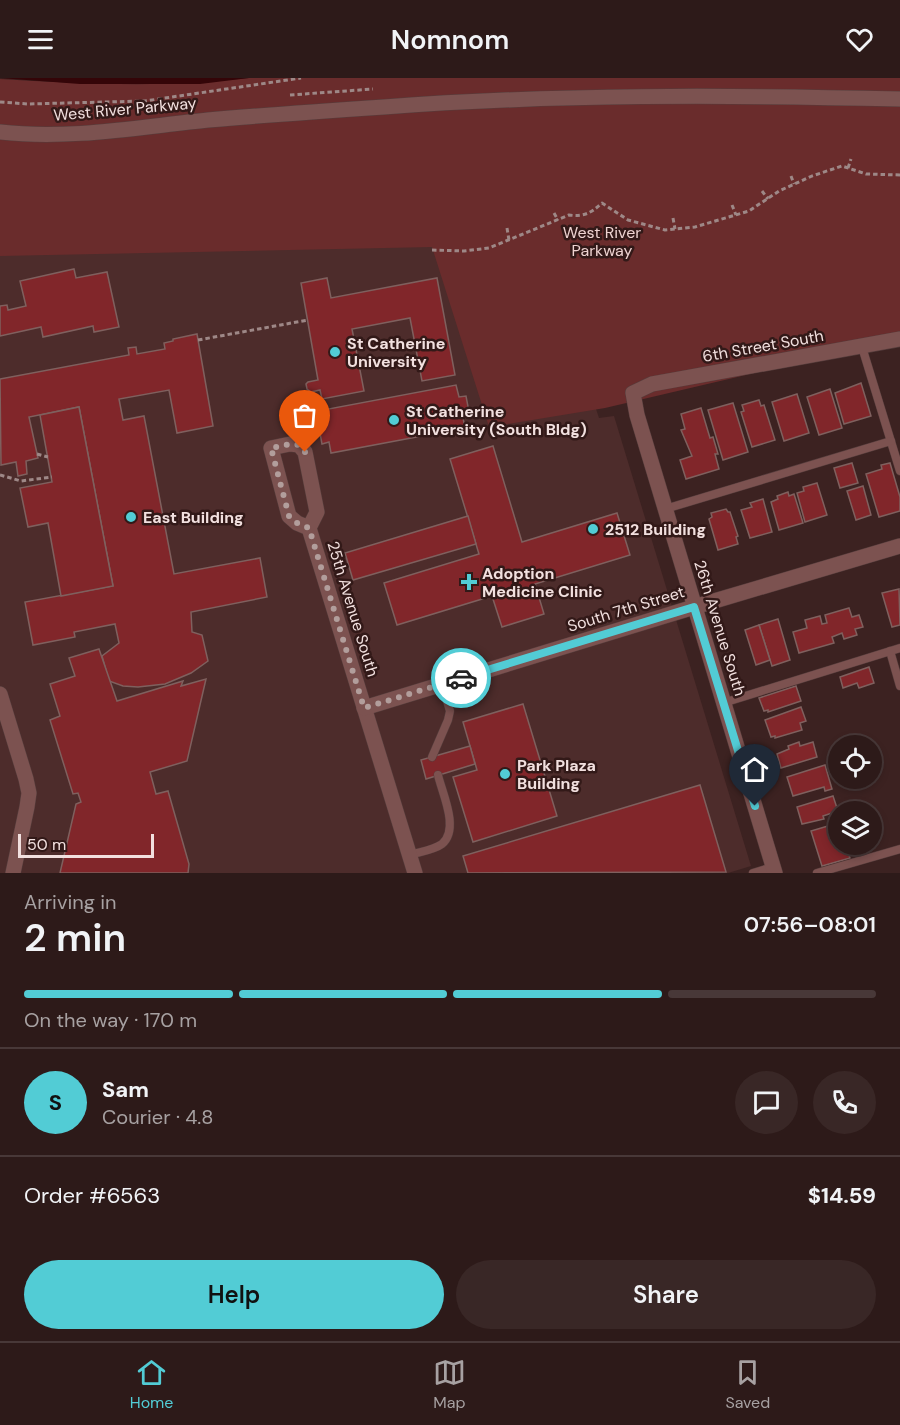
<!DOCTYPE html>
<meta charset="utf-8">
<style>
:root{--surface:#2d1a19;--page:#392726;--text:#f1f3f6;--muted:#a7a1a2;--line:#483838;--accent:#52ccd5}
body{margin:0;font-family:"DM Sans",sans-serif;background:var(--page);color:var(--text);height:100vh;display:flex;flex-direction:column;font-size:22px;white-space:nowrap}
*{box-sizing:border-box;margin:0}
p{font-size:20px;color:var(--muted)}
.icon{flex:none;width:33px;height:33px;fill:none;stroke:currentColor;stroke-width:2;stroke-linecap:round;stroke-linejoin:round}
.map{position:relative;height:795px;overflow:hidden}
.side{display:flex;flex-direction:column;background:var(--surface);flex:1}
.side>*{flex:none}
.controls{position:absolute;left:828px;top:657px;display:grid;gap:12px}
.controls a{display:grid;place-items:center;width:54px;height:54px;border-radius:50%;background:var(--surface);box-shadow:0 3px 9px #0003,0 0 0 2px var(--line);font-size:30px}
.scale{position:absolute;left:18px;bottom:15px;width:136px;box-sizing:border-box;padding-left:6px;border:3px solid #f2e0df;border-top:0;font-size:16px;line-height:21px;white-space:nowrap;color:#f2e0df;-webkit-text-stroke:4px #321918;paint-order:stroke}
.pin{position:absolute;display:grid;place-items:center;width:51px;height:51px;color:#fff;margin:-62px -26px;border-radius:50% 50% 50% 0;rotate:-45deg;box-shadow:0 0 6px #0007}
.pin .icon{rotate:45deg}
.courier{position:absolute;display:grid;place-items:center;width:60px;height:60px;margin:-30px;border:4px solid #52ccd5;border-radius:50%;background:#fff;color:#222;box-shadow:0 2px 8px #0007}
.head em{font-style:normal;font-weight:600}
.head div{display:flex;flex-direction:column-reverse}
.head{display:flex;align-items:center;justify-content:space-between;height:102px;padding:0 24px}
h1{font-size:39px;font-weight:600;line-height:45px}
.bar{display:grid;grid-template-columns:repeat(4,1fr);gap:9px 6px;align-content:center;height:72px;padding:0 24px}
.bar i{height:8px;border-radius:4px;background:var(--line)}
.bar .selected{background:var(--accent)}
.bar p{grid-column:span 4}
.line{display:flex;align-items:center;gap:15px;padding:0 24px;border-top:2px solid var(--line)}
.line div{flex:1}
.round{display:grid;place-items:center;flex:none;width:63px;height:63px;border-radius:32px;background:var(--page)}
.primary-button{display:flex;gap:12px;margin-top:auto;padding:12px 24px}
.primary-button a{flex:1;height:69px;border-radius:36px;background:var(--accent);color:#111;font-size:24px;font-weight:600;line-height:69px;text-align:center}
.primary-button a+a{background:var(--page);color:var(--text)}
header{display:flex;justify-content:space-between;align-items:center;height:78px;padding:0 24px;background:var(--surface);font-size:27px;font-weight:600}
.tabs{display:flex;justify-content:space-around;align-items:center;height:84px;border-top:2px solid var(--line);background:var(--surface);font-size:16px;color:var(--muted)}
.tabs a{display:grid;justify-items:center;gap:3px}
.tabs .selected{color:var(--accent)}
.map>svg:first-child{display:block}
.built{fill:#4d2c2b}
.green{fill:#6a2c2c}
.water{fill:#340508}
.building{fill:#81262a;stroke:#7f605e;stroke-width:1.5}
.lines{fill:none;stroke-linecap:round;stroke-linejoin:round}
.lane-casing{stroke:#553d3c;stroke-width:9}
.street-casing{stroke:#553d3c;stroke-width:16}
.path{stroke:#9e8887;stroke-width:3;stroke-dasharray:4.5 3;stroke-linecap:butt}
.lane{stroke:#7c5250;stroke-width:8}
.street{stroke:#7c5250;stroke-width:15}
.done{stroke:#b29e9c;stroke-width:6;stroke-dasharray:0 10.8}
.route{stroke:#52ccd5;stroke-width:8}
.poi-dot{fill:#52ccd5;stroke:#321918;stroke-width:2}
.labels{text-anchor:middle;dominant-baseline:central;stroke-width:5;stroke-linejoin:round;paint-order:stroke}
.street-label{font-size:16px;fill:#f2e0df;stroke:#321918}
.park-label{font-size:16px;fill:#eed3d1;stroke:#321918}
.poi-label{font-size:16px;font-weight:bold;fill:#f2e0df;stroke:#321918;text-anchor:start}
</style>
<header><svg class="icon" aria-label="menu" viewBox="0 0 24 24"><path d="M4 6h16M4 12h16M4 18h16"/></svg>Nomnom<svg class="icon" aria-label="heart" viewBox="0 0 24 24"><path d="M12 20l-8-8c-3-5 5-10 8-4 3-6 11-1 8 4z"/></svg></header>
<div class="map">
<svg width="900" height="795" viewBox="0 0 900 795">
<rect width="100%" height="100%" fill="#3c2221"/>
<polygon class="built" points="454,160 594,325 599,340 614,338 751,788 728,795 0,795 0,169"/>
<path class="green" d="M249 0H900V261L605 330 489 349 432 169 0 178V1C83 6 166 10 249 0Z"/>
<polygon class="water" points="0,0 249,0 200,6 80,6"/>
<g class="building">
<polygon points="74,191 76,200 107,194 119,249 94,254 93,248 43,259 41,249 0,258 0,228 7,227 8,232 26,228 20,203"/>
<polygon points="327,200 331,220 437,200 455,297 422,303 410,240 352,251 364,313 322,321 320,312 311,314 307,311 306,306 308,304 318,302 301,205"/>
<polygon points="197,256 213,348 177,355 169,312 119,321 123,342 144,338 174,496 260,480 267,519 191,534 192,554 202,557 208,583 191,595 165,606 138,609 123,608 109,603 102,578 119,565 115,546 74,554 75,559 33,567 25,524 113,508 79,329 29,339 38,380 26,383 27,396 18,398 16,384 1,387 0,301 129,277 128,270 136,269 137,276 165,271 164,265 173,263 173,261"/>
<polygon points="861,305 871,338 844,346 835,315"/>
<polygon points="456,307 459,319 466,318 470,339 463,340 465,350 331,375 329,364 322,366 318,345 325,344 323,332"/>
<polygon points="830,311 842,350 819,357 807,319"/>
<polygon points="797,316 809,355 784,363 772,324"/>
<polygon points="759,322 761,328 764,327 775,362 752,369 741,334 744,333 742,327"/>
<polygon points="733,325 748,374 723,382 708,332"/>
<polygon points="79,329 113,508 61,518 48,445 28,449 20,410 52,404 40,337"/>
<polygon points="701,330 710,360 713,359 718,376 715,376 719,391 686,401 680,382 692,378 681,352 685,351 681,336"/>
<polygon points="493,368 522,464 617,435 630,477 535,506 544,536 502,549 492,518 397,547 384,505 479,476 450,381"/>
<polygon points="852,385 858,405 840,410 834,390"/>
<polygon points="890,385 900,419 900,433 879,439 866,396 882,391 881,387"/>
<polygon points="817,405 827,437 805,444 797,415 804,413 803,409"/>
<polygon points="863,408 871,437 856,442 847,413"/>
<polygon points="788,414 789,418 794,416 803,445 779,452 771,424 778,421 777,418"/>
<polygon points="763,421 772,454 750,460 741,432 752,429 750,425"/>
<polygon points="726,431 728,434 730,434 738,458 736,459 738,466 718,472 709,441 712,439 711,435"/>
<polygon points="468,438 476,466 353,502 345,475"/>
<polygon points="899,511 900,547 892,549 882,515"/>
<polygon points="849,530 852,539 859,537 863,549 855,551 857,557 844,561 842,555 832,559 834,565 799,575 793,554 807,550 805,542 820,538 822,546 827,545 825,537"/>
<polygon points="778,541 790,582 772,588 759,547"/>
<polygon points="759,547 770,582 756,587 745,552"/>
<polygon points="99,571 117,623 183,603 181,608 206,601 187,683 150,694 156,716 168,713 189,786 188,795 60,795 76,726 81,724 78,715 73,716 50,642 60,638 50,606 75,598 69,580"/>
<polygon points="869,589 874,605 859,610 857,605 843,610 840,599"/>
<polygon points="796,608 801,623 768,634 768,632 764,633 759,620"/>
<polygon points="523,626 557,738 473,764 453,699 477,692 463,644"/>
<polygon points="801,629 806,643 800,645 802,652 775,660 775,658 771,659 765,642"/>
<polygon points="799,664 800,668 813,664 817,679 781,690 777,676 789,671 788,668"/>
<polygon points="470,668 475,686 426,701 421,682"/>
<polygon points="825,687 832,711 825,713 824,709 793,718 787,699"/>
<polygon points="700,707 726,794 468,795 463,778"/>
<polygon points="833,718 838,733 823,738 824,741 802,746 797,729"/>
<polygon points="838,745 838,766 863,766 865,772 849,777 850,780 822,788 811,753"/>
</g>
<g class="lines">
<g class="lane-casing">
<g id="lane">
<polyline points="862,269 900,393"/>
<polyline points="665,431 891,363"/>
<polyline points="890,573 900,608"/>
<polyline points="723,625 900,570"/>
<polyline points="432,679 448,642 450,633 442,606"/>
<path d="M410 777C419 774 434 772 442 766 460 751 442 715 438 697"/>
<polyline points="753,795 773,789"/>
<polyline points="817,795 900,771"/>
</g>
</g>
<g class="street-casing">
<g id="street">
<path d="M0 54C69 62 139 49 208 42 266 37 325 33 384 29 556 16 728 17 900 21"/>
<polyline points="309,450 297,445 289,438 271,370 290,366 299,367 305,374 317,434 309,450 415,795"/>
<polyline points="0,616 26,701 29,715 27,729 13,795"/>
<polyline points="364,630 694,529 900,468"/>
<polyline points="775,795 637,337 633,315 652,306 900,261"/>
</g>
</g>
<g class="path">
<polyline points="290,17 373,11"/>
<polyline points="0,24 28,26 145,23 301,0"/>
<polyline points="848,90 851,81"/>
<polyline points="791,98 794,106"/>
<polyline points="762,113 768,121"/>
<polyline points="732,127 736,137"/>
<polyline points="554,135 558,142"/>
<polyline points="673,140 675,151"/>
<polyline points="507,150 509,162"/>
<path d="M432 172 464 173 489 170 569 137C584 139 591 135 602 125L628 142 665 152 695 149 749 133 779 113 812 98 842 88 866 96 900 97"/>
<polyline points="198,262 308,242"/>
<polyline points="37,376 48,379"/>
<polyline points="0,397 21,403 52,399"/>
</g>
<use href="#lane" class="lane"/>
<use href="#street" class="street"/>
</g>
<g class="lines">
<polyline class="done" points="305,374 299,367 290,366 271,370 289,438 297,445 309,450 364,630 461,600"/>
<polyline class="route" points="461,600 694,529 755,728"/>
</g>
<g class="poi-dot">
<circle cx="335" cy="274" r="6"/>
<circle cx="394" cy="342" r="6"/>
<circle cx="131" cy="439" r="6"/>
<circle cx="593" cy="451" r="6"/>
<path d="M466 495h6v6h6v6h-6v6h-6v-6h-6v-6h6z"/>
<circle cx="505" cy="696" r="6"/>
</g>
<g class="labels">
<g class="street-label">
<text transform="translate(125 31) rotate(-5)">West River Parkway</text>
<text transform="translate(763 268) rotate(-10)">6th Street South</text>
<text transform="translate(353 531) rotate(73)">25th Avenue South</text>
<text transform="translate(626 531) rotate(-17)">South 7th Street</text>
<text transform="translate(720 550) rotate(73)">26th Avenue South</text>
</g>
<g class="park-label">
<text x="602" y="154">West River<tspan x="602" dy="18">Parkway</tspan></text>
</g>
<g class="poi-label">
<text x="347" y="265">St Catherine<tspan x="347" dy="18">University</tspan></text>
<text x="406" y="333">St Catherine<tspan x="406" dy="18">University (South Bldg)</tspan></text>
<text x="143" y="439">East Building</text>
<text x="605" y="451">2512 Building</text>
<text x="482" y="495">Adoption<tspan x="482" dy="18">Medicine Clinic</tspan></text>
<text x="517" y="687">Park Plaza<tspan x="517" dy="18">Building</tspan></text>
</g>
</g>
</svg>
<div class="controls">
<a><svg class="icon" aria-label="locate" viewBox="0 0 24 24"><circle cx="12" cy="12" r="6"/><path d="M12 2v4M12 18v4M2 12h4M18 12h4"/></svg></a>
<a><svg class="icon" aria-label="layers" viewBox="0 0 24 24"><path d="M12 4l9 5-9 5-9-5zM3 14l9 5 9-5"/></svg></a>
</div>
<div class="scale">50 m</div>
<div class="pin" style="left:305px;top:374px;background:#ea580c"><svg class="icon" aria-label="bag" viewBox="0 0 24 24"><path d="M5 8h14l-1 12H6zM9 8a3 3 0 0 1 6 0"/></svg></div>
<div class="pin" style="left:755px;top:728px;background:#1f2937"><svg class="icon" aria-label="home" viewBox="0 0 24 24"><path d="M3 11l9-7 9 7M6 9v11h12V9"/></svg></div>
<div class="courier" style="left:461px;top:600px"><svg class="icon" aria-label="car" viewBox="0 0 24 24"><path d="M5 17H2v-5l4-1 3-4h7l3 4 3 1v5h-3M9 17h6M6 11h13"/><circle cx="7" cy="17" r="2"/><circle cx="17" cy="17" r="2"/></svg></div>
</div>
<section class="side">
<div class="head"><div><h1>2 min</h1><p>Arriving in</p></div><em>07:56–08:01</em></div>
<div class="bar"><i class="selected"></i><i class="selected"></i><i class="selected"></i><i></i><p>On the way · 170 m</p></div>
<div class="line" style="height:108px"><b class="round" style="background:var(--accent);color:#111">S</b><div><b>Sam</b><p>Courier · 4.8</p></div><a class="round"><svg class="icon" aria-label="chat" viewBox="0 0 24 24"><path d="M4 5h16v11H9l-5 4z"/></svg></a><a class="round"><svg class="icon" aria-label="phone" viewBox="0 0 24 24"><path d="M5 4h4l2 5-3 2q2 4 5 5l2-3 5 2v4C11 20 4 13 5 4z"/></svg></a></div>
<div class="line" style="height:78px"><div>Order #6563</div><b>$14.59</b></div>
<div class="primary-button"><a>Help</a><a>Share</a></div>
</section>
<nav class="tabs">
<a class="selected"><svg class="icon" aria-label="home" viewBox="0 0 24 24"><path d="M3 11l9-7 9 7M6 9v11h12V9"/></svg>Home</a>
<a><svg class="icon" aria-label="map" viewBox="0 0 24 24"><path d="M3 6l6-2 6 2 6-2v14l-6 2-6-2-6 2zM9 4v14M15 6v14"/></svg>Map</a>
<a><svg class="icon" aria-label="saved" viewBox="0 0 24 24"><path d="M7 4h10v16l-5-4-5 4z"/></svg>Saved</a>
</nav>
